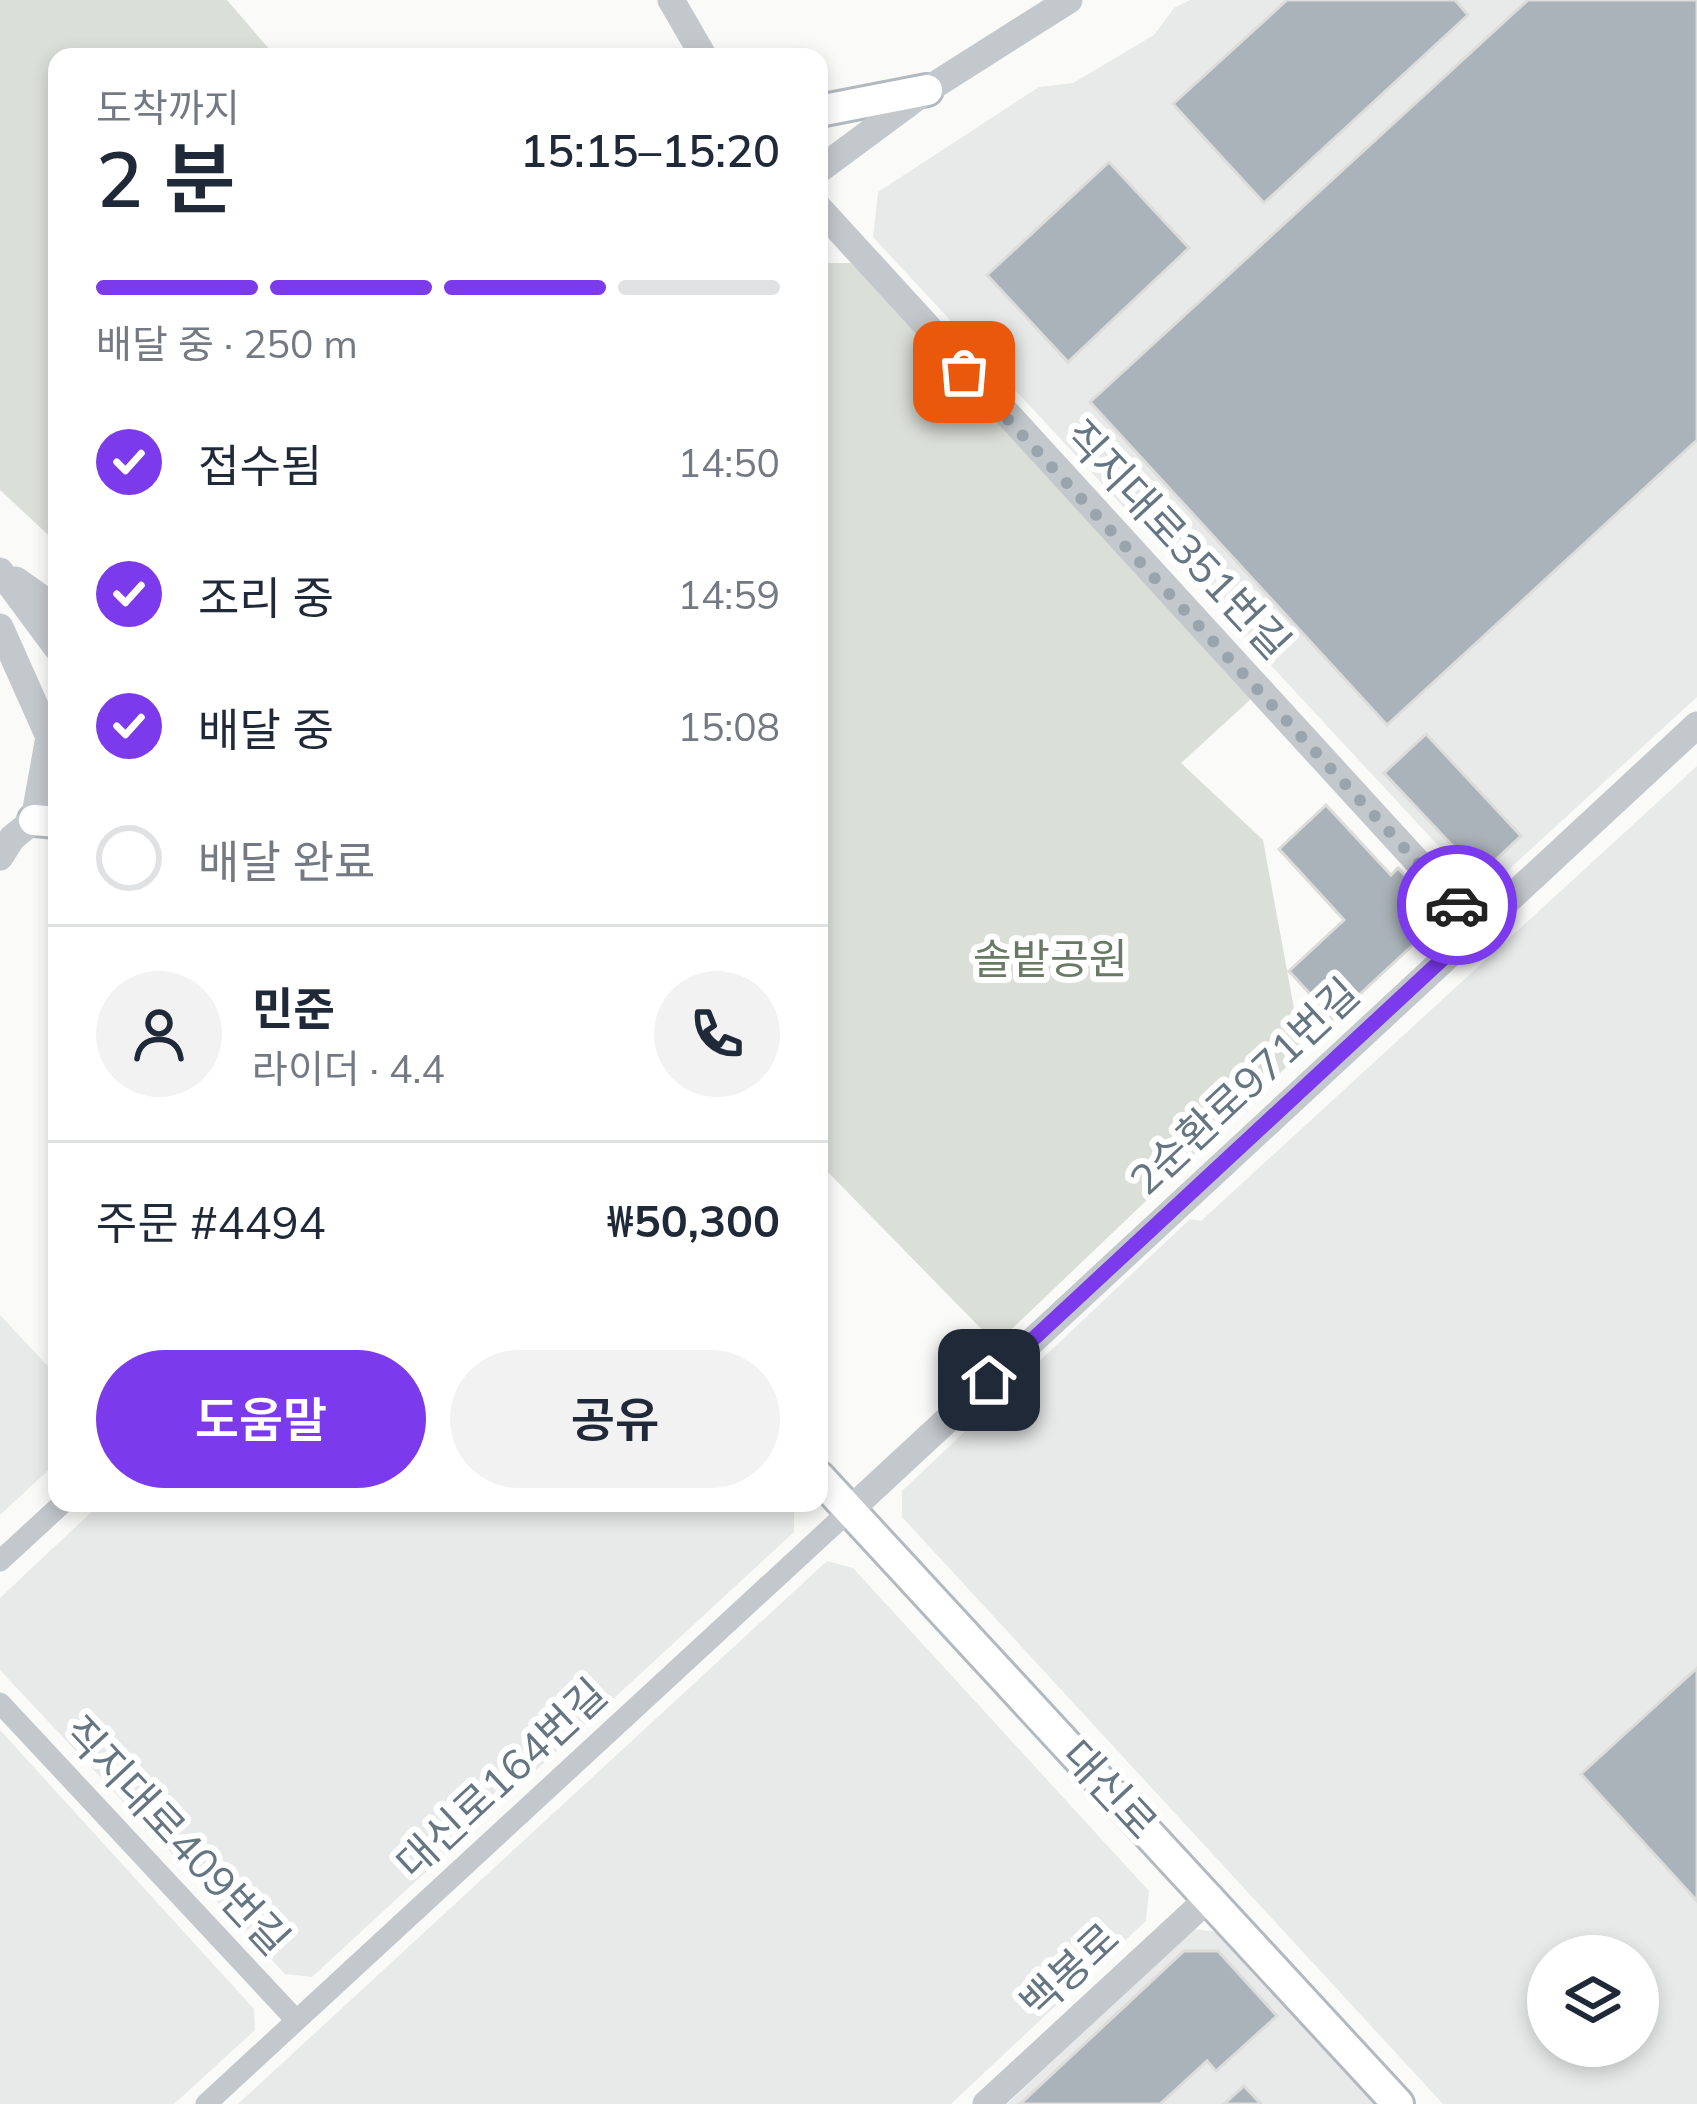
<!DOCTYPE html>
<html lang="ko">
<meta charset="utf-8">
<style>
:root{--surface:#fff;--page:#f2f2f3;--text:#1f2937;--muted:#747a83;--line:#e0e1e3;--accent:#7c3aed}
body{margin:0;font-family:Mulish,"Noto Sans KR",sans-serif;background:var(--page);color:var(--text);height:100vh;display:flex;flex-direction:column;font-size:45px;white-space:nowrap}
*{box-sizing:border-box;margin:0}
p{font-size:39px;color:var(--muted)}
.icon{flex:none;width:66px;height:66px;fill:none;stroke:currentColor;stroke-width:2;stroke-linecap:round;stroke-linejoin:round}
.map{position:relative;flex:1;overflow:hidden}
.sheet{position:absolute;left:48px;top:48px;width:780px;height:1464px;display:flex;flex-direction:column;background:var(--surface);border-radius:24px;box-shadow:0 6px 18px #0003}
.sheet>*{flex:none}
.controls{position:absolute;left:1527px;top:1935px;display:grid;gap:24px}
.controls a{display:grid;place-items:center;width:132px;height:132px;border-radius:50%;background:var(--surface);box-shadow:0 6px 18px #0003;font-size:60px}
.pin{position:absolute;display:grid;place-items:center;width:102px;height:102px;color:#fff;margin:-51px;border-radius:24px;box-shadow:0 6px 18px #0006}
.courier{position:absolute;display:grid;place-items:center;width:120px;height:120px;margin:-60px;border:9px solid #7c3aed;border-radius:50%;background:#fff;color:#222;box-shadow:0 3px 15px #0007}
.head em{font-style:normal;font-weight:600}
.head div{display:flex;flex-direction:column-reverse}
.head{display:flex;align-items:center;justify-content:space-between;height:204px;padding:0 48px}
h1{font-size:78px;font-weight:600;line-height:90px}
.bar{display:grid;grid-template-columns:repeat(4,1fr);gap:18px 12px;align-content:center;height:144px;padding:0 48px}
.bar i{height:15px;border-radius:9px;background:var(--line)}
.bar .selected{background:var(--accent)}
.bar p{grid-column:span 4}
.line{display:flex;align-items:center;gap:30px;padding:0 48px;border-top:3px solid var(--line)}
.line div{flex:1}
.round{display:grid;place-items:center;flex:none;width:126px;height:126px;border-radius:63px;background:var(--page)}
ol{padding:0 48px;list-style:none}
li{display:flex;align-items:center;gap:36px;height:132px}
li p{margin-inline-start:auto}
li .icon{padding:12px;border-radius:50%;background:var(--accent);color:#fff;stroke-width:4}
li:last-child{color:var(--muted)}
li i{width:66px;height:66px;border:6px solid var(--line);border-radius:50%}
.action{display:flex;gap:24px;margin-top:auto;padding:24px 48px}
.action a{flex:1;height:138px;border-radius:72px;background:var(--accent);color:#fff;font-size:48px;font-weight:600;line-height:138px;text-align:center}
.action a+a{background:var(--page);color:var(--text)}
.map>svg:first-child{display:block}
.built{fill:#e8e9e9;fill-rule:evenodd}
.green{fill:#dadfd7}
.building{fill:#aab3b9;stroke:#dcdcda;stroke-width:3}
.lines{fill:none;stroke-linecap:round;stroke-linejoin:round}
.secondary-casing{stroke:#b3babf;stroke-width:36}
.minor{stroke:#c3c8cc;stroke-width:21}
.tertiary{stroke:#c3c8cc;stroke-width:27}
.secondary{stroke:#fff;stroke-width:30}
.done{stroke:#99a4ac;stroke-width:12;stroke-dasharray:0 21.6}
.route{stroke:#7c3aed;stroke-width:15}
.labels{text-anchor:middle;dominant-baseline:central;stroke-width:12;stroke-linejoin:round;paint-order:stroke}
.street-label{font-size:42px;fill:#657683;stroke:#fff}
.park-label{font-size:42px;fill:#687a64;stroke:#fff}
</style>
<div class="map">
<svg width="1697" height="2104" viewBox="0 0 1697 2104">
<rect width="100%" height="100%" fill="#fafaf8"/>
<g class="built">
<polygon points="1190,0 1697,0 1697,697 1505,873 1459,868 873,237 878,192 1039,87 1073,83 1154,35 1174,8"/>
<path d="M1697 766V2104H1443L902 1517V1491L1190 1219 1201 1221ZM1548 1956H1638V2046H1548Z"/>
<polygon points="0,1315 57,1376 57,1462 0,1515"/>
<polygon points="101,1503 794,1503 794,1532 312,1977 285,1974 0,1670 0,1598"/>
<polygon points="827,1561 853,1568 1149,1891 1146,1921 951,2104 238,2104"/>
<polygon points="0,1730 254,2009 255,2030 174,2104 0,2104"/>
<polygon points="1193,1929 1220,1932 1378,2104 1007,2104"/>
</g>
<g class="green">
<polygon points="0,0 227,0 276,57 57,57 57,543 0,490"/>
<polygon points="819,263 851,263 1251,699 1181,763 1263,840 1302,1052 996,1344 819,1163"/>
</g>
<g class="building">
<polygon points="1287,0 1455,0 1468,15 1264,203 1173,104"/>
<polygon points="1528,0 1697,0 1697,440 1387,725 1090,402"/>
<polygon points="1109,162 1189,248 1068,362 987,275"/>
<polygon points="1426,734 1521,836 1491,864 1464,858 1384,773"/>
<polygon points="1326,805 1391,875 1398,868 1443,917 1333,1019 1289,971 1344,920 1279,849"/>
<polygon points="1697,1668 1697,1901 1581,1774"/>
<polygon points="1184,1951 1218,1951 1277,2016 1216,2071 1207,2061 1160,2104 1020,2104"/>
<polygon points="1244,2086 1261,2104 1224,2104"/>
</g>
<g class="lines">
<g class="secondary-casing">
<g id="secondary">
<polyline points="819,111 927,90"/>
<polyline points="34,820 57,822"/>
<polyline points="819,1477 1398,2104"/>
</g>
</g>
<g class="minor">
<polyline points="0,1561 63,1503"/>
<polyline points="0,1703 296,2020"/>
<polyline points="206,2104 850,1510"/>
</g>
<g class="tertiary">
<polyline points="671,0 704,57"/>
<polyline points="819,170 927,90 1069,0"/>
<polyline points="819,208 1477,927"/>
<polyline points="0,571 57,648"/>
<polyline points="16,580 57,609"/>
<polyline points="0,627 49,737 34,820"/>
<polyline points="0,857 12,838 45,811"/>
<polyline points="850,1510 1697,725"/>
<polyline points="986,2104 1210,1897"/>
</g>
<use href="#secondary" class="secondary"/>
</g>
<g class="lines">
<polyline class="done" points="964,372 1457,905"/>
<polyline class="route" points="989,1380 1477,927 1457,905"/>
</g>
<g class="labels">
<g class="street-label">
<text transform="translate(1178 539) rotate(47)">직지대로351번길</text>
<text transform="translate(1244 1086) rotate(-43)">2순환로971번길</text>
<text transform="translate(501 1778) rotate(-43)">대신로164번길</text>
<text transform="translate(1110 1789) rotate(47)">대신로</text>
<text transform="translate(177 1835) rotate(47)">직지대로409번길</text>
<text transform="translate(1069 1970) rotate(-43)">백봉로</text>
</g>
<g class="park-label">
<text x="1050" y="958">솔밭공원</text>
</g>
</g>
</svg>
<div class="controls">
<a><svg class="icon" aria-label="layers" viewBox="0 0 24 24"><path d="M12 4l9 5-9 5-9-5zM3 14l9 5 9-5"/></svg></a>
</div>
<div class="pin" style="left:964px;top:372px;background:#ea580c"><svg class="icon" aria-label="bag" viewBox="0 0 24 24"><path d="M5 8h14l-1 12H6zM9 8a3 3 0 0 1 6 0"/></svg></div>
<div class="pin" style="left:989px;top:1380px;background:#1f2937"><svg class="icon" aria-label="home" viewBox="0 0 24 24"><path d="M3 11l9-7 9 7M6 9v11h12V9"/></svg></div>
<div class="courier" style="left:1457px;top:905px"><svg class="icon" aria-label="car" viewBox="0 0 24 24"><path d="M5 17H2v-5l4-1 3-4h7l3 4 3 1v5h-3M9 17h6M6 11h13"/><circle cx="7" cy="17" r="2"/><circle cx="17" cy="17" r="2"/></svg></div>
<section class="sheet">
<div class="head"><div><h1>2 분</h1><p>도착까지</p></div><em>15:15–15:20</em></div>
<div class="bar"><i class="selected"></i><i class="selected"></i><i class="selected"></i><i></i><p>배달 중 · 250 m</p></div>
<ol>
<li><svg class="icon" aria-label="check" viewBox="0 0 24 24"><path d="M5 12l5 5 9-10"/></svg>접수됨<p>14:50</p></li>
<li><svg class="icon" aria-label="check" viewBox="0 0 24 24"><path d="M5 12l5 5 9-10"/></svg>조리 중<p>14:59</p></li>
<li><svg class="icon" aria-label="check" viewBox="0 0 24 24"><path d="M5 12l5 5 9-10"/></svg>배달 중<p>15:08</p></li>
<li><i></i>배달 완료</li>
</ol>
<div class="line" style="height:216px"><a class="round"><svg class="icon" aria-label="person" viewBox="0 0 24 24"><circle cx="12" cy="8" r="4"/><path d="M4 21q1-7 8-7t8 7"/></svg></a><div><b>민준</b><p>라이더 · 4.4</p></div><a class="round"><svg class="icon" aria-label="phone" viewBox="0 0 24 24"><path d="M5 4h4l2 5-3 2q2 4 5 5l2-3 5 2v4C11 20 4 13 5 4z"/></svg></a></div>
<div class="line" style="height:156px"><div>주문 #4494</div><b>₩50,300</b></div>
<div class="action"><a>도움말</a><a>공유</a></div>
</section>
</div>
